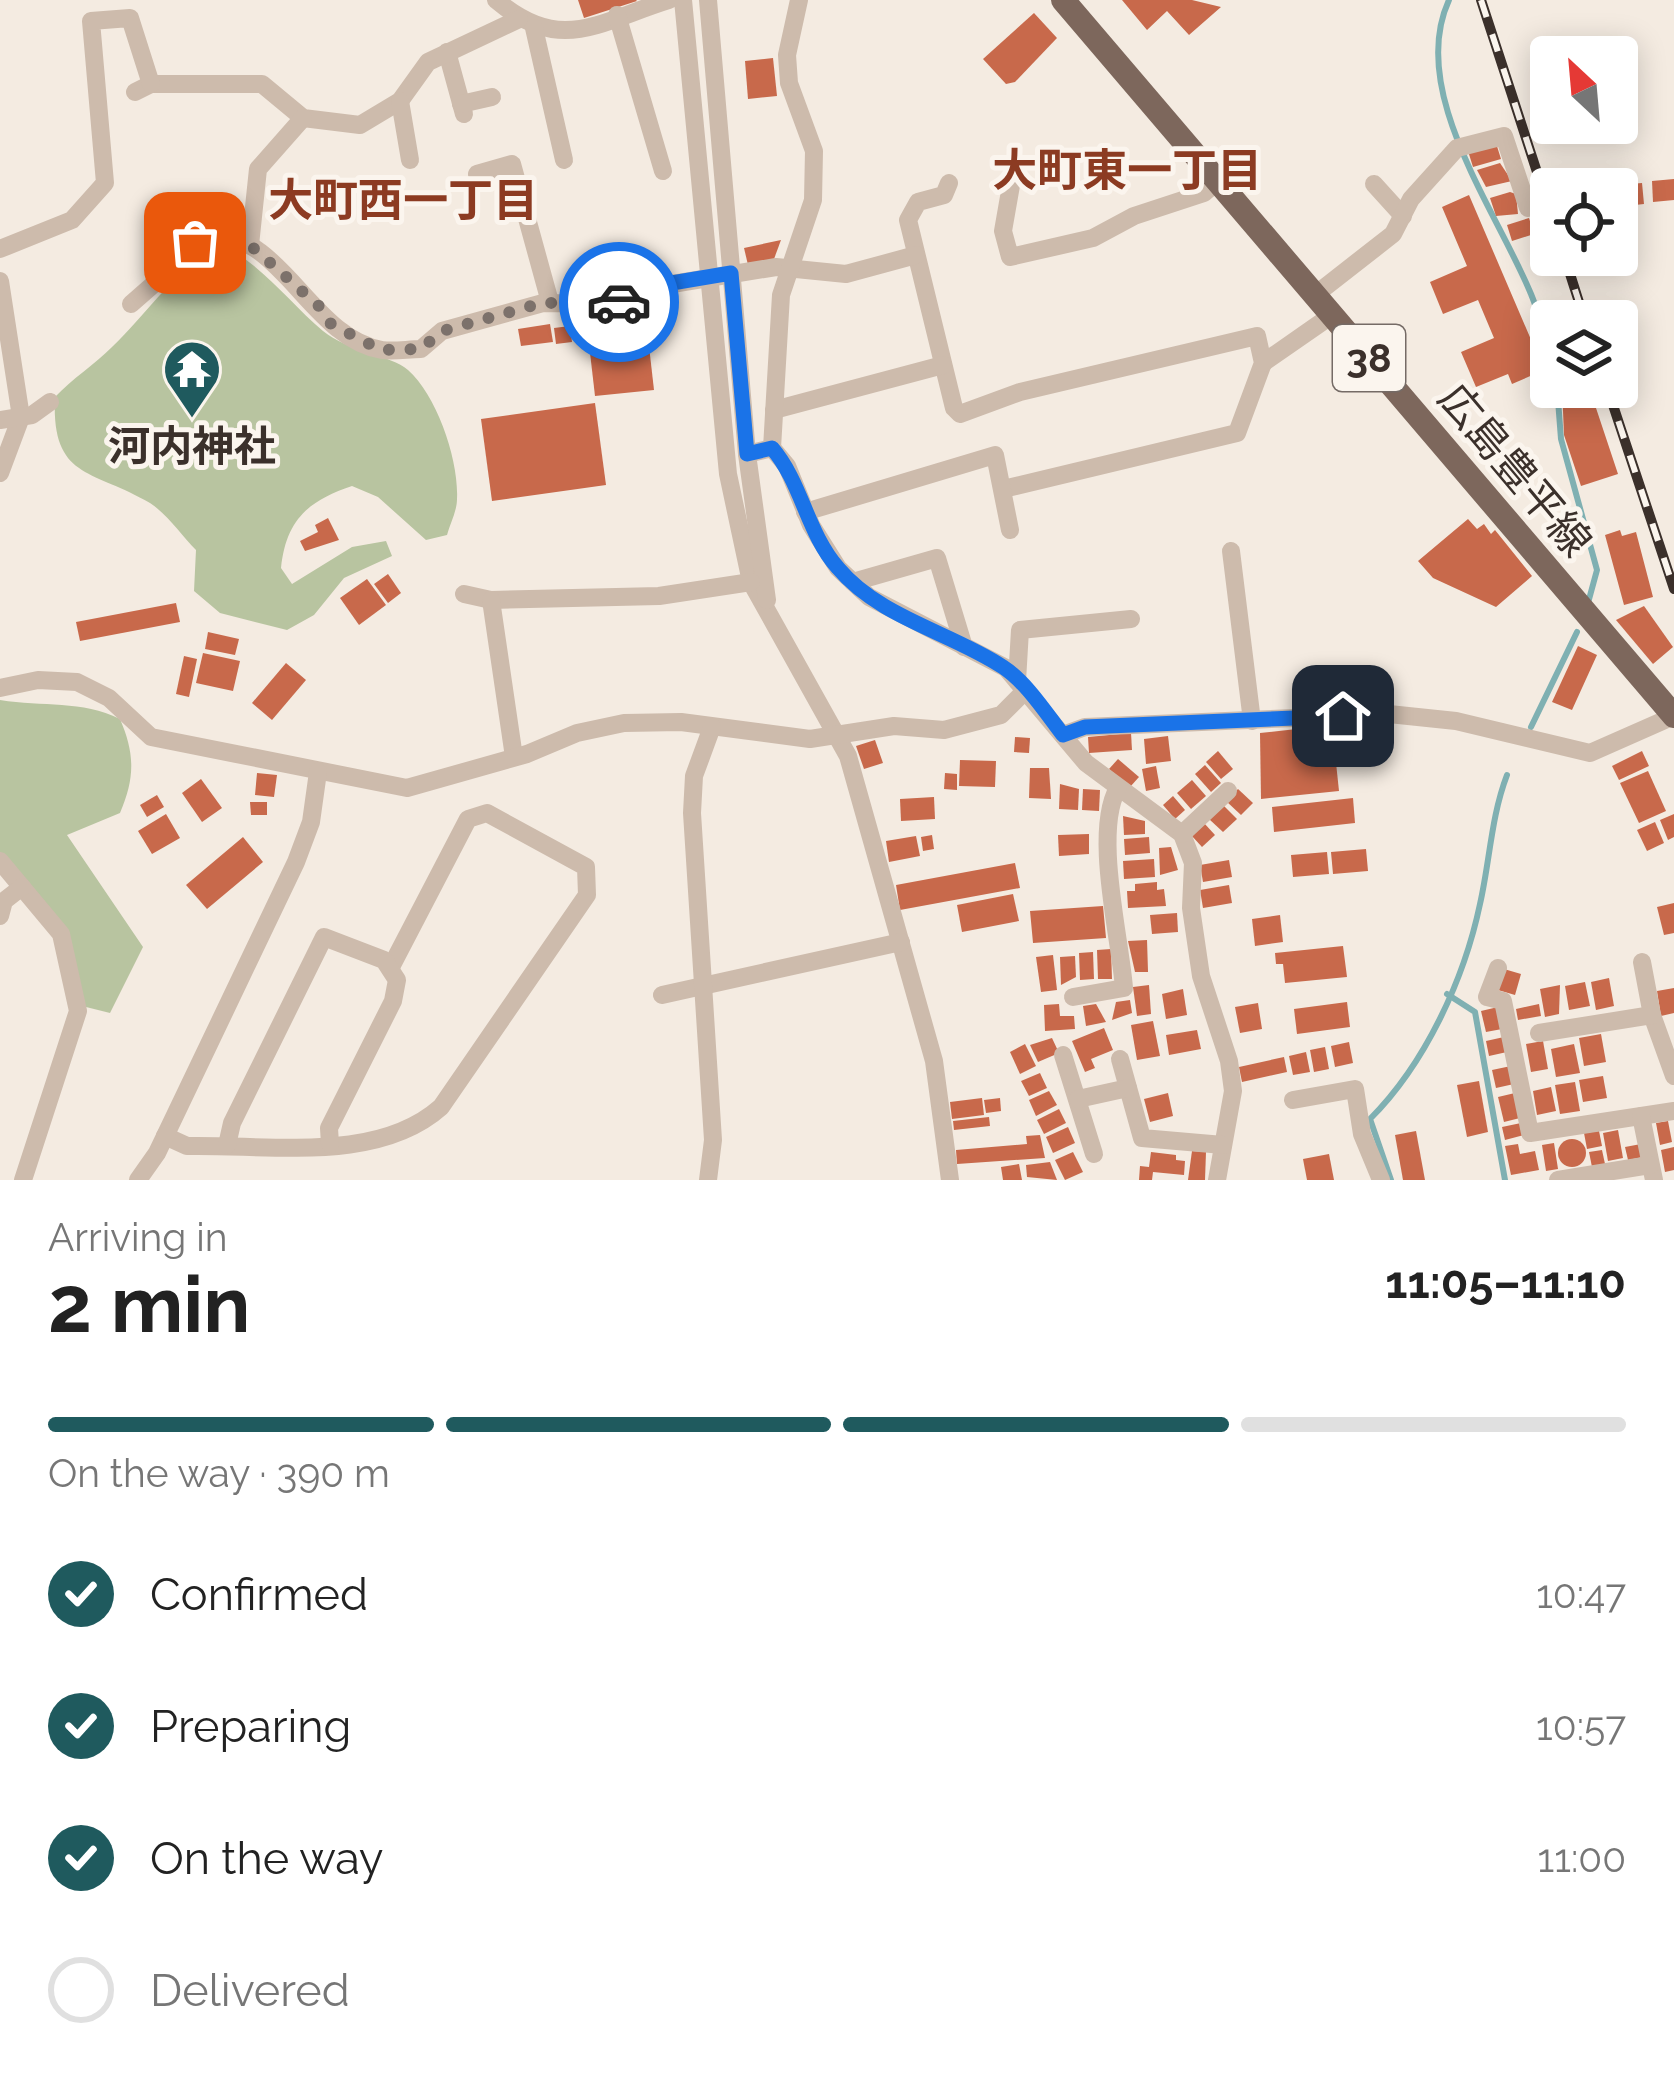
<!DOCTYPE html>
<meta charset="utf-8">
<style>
:root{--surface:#fff;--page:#f6f6f6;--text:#222;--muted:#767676;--line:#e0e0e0;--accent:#1f5a5e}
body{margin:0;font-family:Raleway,"Noto Sans JP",sans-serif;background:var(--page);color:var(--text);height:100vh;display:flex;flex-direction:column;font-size:45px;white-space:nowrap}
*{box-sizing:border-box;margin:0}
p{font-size:39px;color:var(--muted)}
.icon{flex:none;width:66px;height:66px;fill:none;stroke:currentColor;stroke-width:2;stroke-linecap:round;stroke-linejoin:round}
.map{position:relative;height:1180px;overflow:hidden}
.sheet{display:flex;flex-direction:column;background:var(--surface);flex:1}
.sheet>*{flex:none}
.needle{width:78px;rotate:334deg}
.tools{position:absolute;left:1530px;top:36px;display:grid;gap:24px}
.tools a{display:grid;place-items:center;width:108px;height:108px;border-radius:12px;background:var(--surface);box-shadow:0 6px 30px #0003;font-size:60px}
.pin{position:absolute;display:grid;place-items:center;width:102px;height:102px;color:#fff;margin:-51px;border-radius:24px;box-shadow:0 6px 18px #0006}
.courier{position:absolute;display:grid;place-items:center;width:120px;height:120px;margin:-60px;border:9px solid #1a73e8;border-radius:50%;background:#fff;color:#222;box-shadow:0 3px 15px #0007}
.overview em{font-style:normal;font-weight:700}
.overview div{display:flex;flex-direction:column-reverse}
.overview{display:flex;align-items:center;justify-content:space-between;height:204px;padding:0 48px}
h1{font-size:78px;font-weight:700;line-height:90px}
.bar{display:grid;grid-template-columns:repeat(4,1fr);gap:18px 12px;align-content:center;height:144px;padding:0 48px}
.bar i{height:15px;border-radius:9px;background:var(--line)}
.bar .current{background:var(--accent)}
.bar p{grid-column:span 4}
ol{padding:0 48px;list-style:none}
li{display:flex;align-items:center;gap:36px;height:132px}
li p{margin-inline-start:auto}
li .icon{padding:12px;border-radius:50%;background:var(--accent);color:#fff;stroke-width:4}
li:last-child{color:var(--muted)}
li i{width:66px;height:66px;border:6px solid var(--line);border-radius:50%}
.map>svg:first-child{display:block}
.green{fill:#b8c4a0}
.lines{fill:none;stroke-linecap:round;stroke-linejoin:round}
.stream{stroke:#7fb0b2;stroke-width:6}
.building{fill:#c8694b}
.minor{stroke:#cdbbac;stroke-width:18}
.major{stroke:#7d675c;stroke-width:24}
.rail-casing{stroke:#3b302b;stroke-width:10}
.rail{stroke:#fbf5ee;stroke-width:6;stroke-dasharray:18;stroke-linecap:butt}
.done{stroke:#7c716b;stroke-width:12;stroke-dasharray:0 21.6}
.route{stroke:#1a73e8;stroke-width:15}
.labels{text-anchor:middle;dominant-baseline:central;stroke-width:10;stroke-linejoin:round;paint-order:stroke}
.shield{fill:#fbf5ee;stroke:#756b66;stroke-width:3}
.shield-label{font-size:39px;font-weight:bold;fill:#3b302b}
.poi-label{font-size:42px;font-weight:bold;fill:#3b302b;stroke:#fbf5ee}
.street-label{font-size:42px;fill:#3b302b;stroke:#fbf5ee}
.neighbourhood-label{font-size:45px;font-weight:bold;fill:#8c3b22;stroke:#fbf5ee}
</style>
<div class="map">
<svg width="1674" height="1180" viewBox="0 0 1674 1180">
<rect width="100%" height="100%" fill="#f4ebe1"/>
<g class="green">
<path d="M224 246C263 266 290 303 323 331 347 351 391 355 408 370 437 396 459 460 457 499 457 511 450 524 447 535L426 540 378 497 352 486C307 501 286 521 281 568L292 584 352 547 386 541 392 556 344 578 314 615 287 630 220 613 194 591 196 550C182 536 167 514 150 503 93 469 51 480 55 397 73 378 94 365 112 347 150 311 174 268 224 246Z"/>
<path d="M0 700C43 707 82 700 120 719 135 754 135 778 120 813L67 835 143 947 110 1013 78 1005 63 935 0 852Z"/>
</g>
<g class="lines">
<g class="stream">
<path d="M1449 0C1407 91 1497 211 1531 294 1539 313 1544 335 1551 355"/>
<polyline points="1557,387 1561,439 1597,570 1588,603"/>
<polyline points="1531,727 1577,632"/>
<polyline points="1447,994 1475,1012 1505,1180"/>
<path d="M1391 1180 1370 1119C1425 1064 1464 980 1480 904 1490 860 1491 817 1507 775"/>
</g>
</g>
<g class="building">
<polygon points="578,0 636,0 637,1 584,18"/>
<polygon points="1122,0 1192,0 1221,7 1189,35 1167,11 1147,30"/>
<polygon points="1034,13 1057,38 1015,82 1006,84 983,59"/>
<polygon points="773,58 777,96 748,99 745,61"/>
<polygon points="1496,143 1501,159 1473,167 1468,151"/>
<polygon points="1500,163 1512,181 1486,187 1477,170"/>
<polygon points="1674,179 1674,200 1653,202 1652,181"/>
<polygon points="1642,183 1644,204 1617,207 1617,185"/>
<polygon points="1510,192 1516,194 1518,214 1496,216 1490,198"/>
<polygon points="1469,195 1544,370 1512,384 1508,374 1476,387 1461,352 1494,338 1478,300 1443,314 1430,282 1467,266 1442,207"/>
<polygon points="1529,218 1534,234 1512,241 1507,225"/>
<polygon points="781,240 774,259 748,265 744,248"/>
<polygon points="645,311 654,390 595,396 586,318"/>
<polygon points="550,324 553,342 521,346 518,329"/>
<polygon points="570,326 572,342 556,344 554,328"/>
<polygon points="1562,387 1589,387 1618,474 1581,486 1564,435"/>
<polygon points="595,403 606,485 492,501 481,419"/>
<polygon points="328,518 339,540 305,551 300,541 318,532 315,525"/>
<polygon points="1468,519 1477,529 1484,524 1491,534 1495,530 1532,576 1496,607 1433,578 1418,561"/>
<polygon points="1620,530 1622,536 1636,532 1653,597 1624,605 1605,535"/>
<polygon points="388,574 401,593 388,603 374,584"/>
<polygon points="367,579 386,605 359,625 340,598"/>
<polygon points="176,603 180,622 80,641 76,622"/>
<polygon points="1644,606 1673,647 1653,664 1616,620"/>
<polygon points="208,632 239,639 235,655 205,649"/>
<polygon points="1578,646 1597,655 1572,710 1552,702"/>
<polygon points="203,653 240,661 233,691 196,683"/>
<polygon points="184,656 197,659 189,697 176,694"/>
<polygon points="286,663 306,680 272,720 252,703"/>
<polygon points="1332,725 1339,791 1261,799 1260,733"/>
<polygon points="1131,733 1132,750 1089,753 1088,737"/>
<polygon points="1168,736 1171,761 1146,764 1144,739"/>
<polygon points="1015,737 1030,738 1029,753 1014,752"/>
<polygon points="875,740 883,763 864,769 856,746"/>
<polygon points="1218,751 1233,769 1221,779 1206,762"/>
<polygon points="1642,751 1649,766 1619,780 1612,766"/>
<polygon points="1118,759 1139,777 1130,787 1109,769"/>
<polygon points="960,760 996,761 995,787 959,786"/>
<polygon points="1205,765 1221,783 1211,792 1195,774"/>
<polygon points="1156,766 1160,788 1146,791 1142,769"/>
<polygon points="1030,768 1049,768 1051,799 1029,798"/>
<polygon points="1648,771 1666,811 1639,823 1620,783"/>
<polygon points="257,773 277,775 274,797 255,795"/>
<polygon points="945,773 957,774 957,790 944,789"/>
<polygon points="201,779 222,808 202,822 182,793"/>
<polygon points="1192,780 1206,796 1191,809 1177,793"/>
<polygon points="1060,784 1079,789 1078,810 1059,809"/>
<polygon points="1083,789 1100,790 1099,811 1082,810"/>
<polygon points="1238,789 1253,803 1241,815 1226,801"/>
<polygon points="157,795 164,807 147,817 140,805"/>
<polygon points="1173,796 1185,810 1175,819 1163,805"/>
<polygon points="934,797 935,819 901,821 900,799"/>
<polygon points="1353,798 1355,823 1274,832 1272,807"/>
<polygon points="250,802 267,802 267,815 251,815"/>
<polygon points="1223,805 1237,819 1223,832 1209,819"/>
<polygon points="166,814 180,838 152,854 138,831"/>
<polygon points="1674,814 1674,837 1668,840 1660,820"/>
<polygon points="1123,816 1145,821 1145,834 1124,835"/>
<polygon points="1655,822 1664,843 1647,851 1637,830"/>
<polygon points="1204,823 1215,835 1202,847 1191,835"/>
<polygon points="1089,834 1089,854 1059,856 1058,835"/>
<polygon points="932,835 934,849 923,851 921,837"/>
<polygon points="916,836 920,856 889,862 886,841"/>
<polygon points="243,837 263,862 207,909 186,885"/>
<polygon points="1149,837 1150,853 1125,855 1124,839"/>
<polygon points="1171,847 1178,870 1160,875 1159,848"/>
<polygon points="1366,849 1368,871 1333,874 1331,852"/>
<polygon points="1327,852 1329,874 1293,877 1291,855"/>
<polygon points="1154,859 1155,877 1124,879 1123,861"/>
<polygon points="1229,860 1232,877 1203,882 1200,865"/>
<polygon points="1015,863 1020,888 900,910 896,885"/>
<polygon points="1157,882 1157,890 1164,889 1166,906 1128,908 1127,891 1135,891 1135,884"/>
<polygon points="1229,885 1232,903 1203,908 1200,890"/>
<polygon points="1013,894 1019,921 962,932 957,905"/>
<polygon points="1674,903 1674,933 1664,935 1657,907"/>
<polygon points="1103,906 1106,938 1033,943 1030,911"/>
<polygon points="1177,913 1178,932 1152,934 1150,915"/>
<polygon points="1280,915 1283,942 1255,946 1252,919"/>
<polygon points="1147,940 1148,972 1135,972 1128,941"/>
<polygon points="1343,946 1347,977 1285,983 1283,964 1276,964 1275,953"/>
<polygon points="1111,949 1112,979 1098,979 1097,950"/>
<polygon points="1093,952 1094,979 1080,980 1079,953"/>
<polygon points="1053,955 1057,990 1041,992 1036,957"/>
<polygon points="1075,956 1076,977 1061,985 1060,957"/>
<polygon points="1504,969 1521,974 1515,995 1498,990"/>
<polygon points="1609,978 1614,1006 1596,1010 1591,982"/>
<polygon points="1585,982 1590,1006 1569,1010 1565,986"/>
<polygon points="1149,985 1151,1014 1137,1016 1133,987"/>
<polygon points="1560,985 1559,1014 1545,1017 1540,989"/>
<polygon points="1674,988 1674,1013 1661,1016 1657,991"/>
<polygon points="1183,989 1187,1015 1166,1019 1162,994"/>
<polygon points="1130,1000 1132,1013 1112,1020 1116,1002"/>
<polygon points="1347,1002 1350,1027 1297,1034 1294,1009"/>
<polygon points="1258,1003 1262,1029 1240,1033 1235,1007"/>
<polygon points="1059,1004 1060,1016 1074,1016 1075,1029 1045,1031 1044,1005"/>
<polygon points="1096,1004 1106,1022 1086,1026 1083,1006"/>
<polygon points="1539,1004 1541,1016 1518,1020 1516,1009"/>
<polygon points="1498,1007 1502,1029 1486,1032 1481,1011"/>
<polygon points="1153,1021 1160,1056 1137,1060 1131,1025"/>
<polygon points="1104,1028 1113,1050 1091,1059 1095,1068 1085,1072 1072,1041"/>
<polygon points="1197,1030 1201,1049 1169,1055 1166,1035"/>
<polygon points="1601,1034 1606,1062 1584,1066 1579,1038"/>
<polygon points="1504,1037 1507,1052 1489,1056 1486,1041"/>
<polygon points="1052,1038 1059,1053 1038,1062 1030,1045"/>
<polygon points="1543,1041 1548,1069 1531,1072 1526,1044"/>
<polygon points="1349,1042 1353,1063 1335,1067 1331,1046"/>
<polygon points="1025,1044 1036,1066 1020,1074 1010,1052"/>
<polygon points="1574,1044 1580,1073 1556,1077 1551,1049"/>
<polygon points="1325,1047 1329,1069 1314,1072 1310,1050"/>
<polygon points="1306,1052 1310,1072 1293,1075 1289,1056"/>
<polygon points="1284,1057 1287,1072 1242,1082 1239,1067"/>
<polygon points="1511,1066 1514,1084 1496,1088 1492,1070"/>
<polygon points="1040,1073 1047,1088 1029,1096 1021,1081"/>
<polygon points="1603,1076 1607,1098 1583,1102 1579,1080"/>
<polygon points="1479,1081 1488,1132 1467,1137 1457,1085"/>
<polygon points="1575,1082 1580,1111 1560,1114 1555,1085"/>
<polygon points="1551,1087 1556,1111 1537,1115 1533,1091"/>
<polygon points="1049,1091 1057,1105 1036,1116 1029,1100"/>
<polygon points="1168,1093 1173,1116 1150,1122 1144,1099"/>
<polygon points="1515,1093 1520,1118 1504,1122 1498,1097"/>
<polygon points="982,1098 984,1115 952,1119 950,1102"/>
<polygon points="1000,1098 1001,1111 986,1113 984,1100"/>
<polygon points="1059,1109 1066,1123 1044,1134 1037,1120"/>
<polygon points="989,1117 990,1126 954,1130 953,1121"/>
<polygon points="1668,1121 1672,1142 1660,1145 1656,1123"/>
<polygon points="1521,1123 1524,1135 1505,1140 1502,1127"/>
<polygon points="1068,1127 1075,1143 1053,1153 1046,1137"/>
<polygon points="1618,1130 1623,1158 1608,1161 1603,1133"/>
<polygon points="1416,1131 1425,1180 1403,1180 1395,1135"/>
<polygon points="1599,1131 1602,1146 1587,1149 1584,1133"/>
<polygon points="1040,1135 1045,1158 957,1164 956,1150 1027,1144 1026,1136"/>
<circle cx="1572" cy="1153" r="14"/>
<polygon points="1554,1143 1558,1169 1546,1171 1542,1145"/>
<polygon points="1518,1144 1520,1154 1535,1151 1539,1170 1511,1175 1505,1146"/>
<polygon points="1641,1144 1643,1157 1628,1160 1625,1147"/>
<polygon points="1674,1147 1674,1170 1665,1172 1661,1150"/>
<polygon points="1602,1150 1605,1164 1592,1167 1589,1152"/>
<polygon points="1192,1151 1206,1152 1205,1180 1188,1180"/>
<polygon points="1073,1152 1083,1172 1065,1180 1055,1160"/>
<polygon points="1151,1152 1176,1155 1176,1160 1185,1161 1184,1175 1153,1172 1152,1180 1139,1180 1140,1166 1149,1167"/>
<polygon points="1329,1154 1334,1180 1307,1180 1303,1159"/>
<polygon points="1050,1162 1057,1180 1027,1177 1026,1165"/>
<polygon points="1019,1164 1022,1180 1003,1180 1001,1167"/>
</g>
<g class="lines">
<g class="minor">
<path d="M496 0C561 55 598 22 669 0"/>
<polyline points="683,0 728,474 751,582 848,756 934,1061 950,1180"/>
<polyline points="708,0 747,454 767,600"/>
<polyline points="617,15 663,171"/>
<polyline points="534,28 564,160"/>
<polyline points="447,52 464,114"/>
<polyline points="135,92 151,84 262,84 303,118 360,125 400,101 428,62 519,19"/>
<polyline points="400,101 410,160"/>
<polyline points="461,104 492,97"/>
<polyline points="477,174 512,164 550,302"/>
<polyline points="1013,174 1003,231 1010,257 1093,238 1134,216 1204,193 1218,181"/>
<polyline points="949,183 944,195 918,202 908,220 954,408 960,414 1020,392 1257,336 1263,363 1237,433 1003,489"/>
<polyline points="1374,184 1403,216"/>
<polyline points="250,245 258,169 303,118"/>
<polyline points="0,249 72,220 105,183 91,21 130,18 151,84"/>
<polyline points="0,281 21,417 0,473"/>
<polyline points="1315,295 1393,234 1411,199 1457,148 1504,136 1528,208"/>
<path d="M131 304 212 233C285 238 311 337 382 350 394 352 408 349 421 349L442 331 543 303 605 304 654 287 776 267 846 274 916 255"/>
<polyline points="1263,363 1332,315"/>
<polyline points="774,410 943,365"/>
<polyline points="0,420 32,415 50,402"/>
<polyline points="772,448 781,295 813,200 814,151 789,83 787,55 799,0"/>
<polyline points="747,454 772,448 787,466 811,525 838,568 869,597 1006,668 1086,763 1182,834 1193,863 1191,908 1201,976 1229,1061 1233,1091 1217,1180"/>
<polyline points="805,512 995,455 1010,530"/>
<polyline points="1231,551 1252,721"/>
<polyline points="853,582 937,558 964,647"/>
<polyline points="464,594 491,600 659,596 751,582"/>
<polyline points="491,600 514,757"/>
<polyline points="1017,681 1020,630 1131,619"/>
<polyline points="0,688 38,680 77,682 109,698 151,737 407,788 527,754 577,733 624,723 681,722 810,739 894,726 944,730 1001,715 1026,690"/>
<polyline points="1063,735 1085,727 1389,714 1456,721 1590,753 1674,716"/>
<polyline points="1182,834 1228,791"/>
<polyline points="0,861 61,934 78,1011 23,1180"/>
<polyline points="0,916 4,901 22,887"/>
<polyline points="1642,962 1652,1015 1674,1076"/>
<polyline points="1498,968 1487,997 1503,1001 1530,1133 1674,1111"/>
<polyline points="662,995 901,942"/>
<path d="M1073 997 1124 988C1120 937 1093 831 1118 788"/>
<polyline points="1539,1033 1652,1015"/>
<polyline points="1063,1055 1094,1154"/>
<polyline points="1120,1059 1142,1138 1223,1145"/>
<polyline points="1078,1099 1128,1088"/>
<polyline points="1293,1100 1355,1089 1362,1134 1381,1180"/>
<polyline points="1641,1116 1654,1180"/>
<path d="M165 1136 187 1146C268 1144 377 1164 441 1107L587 895 586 867 487 813 468 819 392 965"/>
<polyline points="227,1145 232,1123 324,937 384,960 397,980 393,1001 329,1128 330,1144"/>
<polyline points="138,1180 157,1153 296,862 311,822 318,772"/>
<polyline points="708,1180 713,1140 692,813 694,776 712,727"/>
<polyline points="1558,1180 1650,1165"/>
</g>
<polyline class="major" points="1063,0 1674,716"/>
<g class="rail-casing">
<g id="rail">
<polyline points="1481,0 1551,215"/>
<polyline points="1564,255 1585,321"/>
<polyline points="1607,387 1674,589"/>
</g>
</g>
<use href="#rail" class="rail"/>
</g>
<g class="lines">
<polyline class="done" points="195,243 212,233 250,245 320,307 331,324 381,350 421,349 442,331 542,303 619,302"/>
<path class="route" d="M619 302 654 286 731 273 747 454 772 448C802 483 807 533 838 568 880 618 950 632 1003 667 1026 682 1046 713 1063 735L1085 727 1343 716"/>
</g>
<defs>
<g id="temple-pin" transform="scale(3)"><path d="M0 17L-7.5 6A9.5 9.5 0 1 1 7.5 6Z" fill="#1f5a5e" stroke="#fbf5ee"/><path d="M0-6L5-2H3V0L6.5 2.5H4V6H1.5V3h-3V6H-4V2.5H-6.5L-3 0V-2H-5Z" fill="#fff"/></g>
</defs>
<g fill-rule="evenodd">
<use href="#temple-pin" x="192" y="369"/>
</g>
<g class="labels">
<rect class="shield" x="1333" y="325" width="72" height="66" rx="9"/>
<g class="shield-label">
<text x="1369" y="358">38</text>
</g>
<g class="poi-label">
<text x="192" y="446">河内神社</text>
</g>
<g class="street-label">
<text transform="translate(1515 470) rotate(50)">広島豊平線</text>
</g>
<g class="neighbourhood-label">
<text x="1127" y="170">大町東一丁目</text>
<text x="403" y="200">大町西一丁目</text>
</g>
</g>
</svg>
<div class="tools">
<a><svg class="needle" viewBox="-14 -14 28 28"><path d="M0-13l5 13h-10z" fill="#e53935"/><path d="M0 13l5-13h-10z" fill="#767676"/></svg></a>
<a><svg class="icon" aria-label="locate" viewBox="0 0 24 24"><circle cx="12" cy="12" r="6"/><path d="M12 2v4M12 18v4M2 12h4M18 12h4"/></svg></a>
<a><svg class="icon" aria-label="layers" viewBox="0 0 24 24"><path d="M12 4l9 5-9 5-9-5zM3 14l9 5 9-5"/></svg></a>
</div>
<div class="pin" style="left:195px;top:243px;background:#ea580c"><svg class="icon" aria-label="bag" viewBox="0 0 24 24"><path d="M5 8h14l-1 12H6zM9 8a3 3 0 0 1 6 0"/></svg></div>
<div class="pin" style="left:1343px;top:716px;background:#1f2937"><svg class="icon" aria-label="home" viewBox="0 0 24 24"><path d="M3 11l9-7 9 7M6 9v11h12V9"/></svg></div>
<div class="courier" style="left:619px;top:302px"><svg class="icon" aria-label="car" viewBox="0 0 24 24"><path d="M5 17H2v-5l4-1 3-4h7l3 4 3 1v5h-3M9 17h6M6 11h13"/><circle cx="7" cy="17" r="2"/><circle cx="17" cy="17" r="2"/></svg></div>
</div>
<section class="sheet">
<div class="overview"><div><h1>2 min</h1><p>Arriving in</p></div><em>11:05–11:10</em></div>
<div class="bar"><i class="current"></i><i class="current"></i><i class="current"></i><i></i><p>On the way · 390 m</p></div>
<ol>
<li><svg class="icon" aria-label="check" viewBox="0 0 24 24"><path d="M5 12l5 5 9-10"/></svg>Confirmed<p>10:47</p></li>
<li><svg class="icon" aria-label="check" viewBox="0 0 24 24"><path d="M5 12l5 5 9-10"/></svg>Preparing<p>10:57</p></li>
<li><svg class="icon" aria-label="check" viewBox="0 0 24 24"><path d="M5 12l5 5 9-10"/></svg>On the way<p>11:00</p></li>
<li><i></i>Delivered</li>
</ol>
</section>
